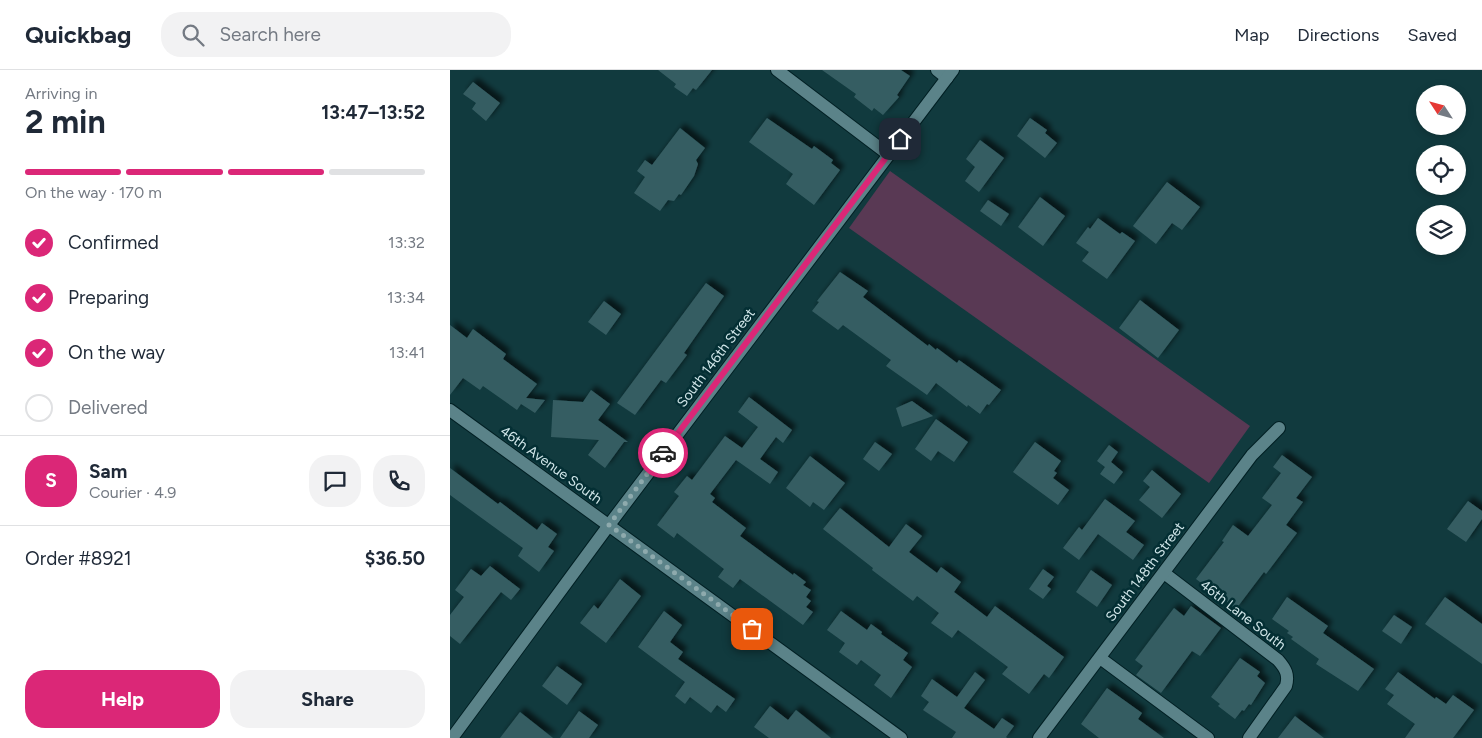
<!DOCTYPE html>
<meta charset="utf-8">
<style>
:root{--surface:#fff;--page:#f2f2f3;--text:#1f2937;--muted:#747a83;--line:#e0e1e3;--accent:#db2777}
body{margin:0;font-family:Figtree,sans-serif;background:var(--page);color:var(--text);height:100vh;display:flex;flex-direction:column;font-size:19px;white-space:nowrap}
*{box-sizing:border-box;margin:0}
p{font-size:16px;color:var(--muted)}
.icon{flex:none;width:28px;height:28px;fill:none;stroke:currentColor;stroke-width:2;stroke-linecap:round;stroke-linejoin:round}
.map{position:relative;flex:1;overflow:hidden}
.sheet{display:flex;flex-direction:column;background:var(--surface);width:450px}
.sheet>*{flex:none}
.needle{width:32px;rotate:306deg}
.tools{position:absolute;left:966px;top:15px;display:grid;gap:10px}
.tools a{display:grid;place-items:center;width:50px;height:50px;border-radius:50%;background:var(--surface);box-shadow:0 2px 8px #0003;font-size:25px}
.pin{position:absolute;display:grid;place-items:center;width:42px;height:42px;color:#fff;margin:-21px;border-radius:10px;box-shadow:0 2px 8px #0006}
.courier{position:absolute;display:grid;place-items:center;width:50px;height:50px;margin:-25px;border:4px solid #db2777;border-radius:50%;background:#fff;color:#222;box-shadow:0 1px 6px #0007}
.overview em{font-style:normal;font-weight:700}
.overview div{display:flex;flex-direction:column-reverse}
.overview{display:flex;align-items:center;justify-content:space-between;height:85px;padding:0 25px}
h1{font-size:32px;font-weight:700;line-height:38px}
.bar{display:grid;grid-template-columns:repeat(4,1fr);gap:8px 5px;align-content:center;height:60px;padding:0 25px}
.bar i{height:6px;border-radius:4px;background:var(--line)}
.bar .current{background:var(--accent)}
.bar p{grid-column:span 4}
.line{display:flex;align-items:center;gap:12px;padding:0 25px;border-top:1px solid var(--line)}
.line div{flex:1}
.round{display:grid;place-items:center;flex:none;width:52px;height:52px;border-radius:20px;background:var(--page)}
ol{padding:0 25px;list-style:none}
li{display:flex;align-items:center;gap:15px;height:55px}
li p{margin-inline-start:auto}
li .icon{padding:5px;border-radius:50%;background:var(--accent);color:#fff;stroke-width:4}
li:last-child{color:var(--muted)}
li i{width:28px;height:28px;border:2px solid var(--line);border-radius:50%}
.primary-button{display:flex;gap:10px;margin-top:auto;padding:10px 25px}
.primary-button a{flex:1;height:58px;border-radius:20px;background:var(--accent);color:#fff;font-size:20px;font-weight:700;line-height:58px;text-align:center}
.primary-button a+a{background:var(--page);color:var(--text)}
header{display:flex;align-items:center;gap:30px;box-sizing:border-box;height:70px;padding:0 25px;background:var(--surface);border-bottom:1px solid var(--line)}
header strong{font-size:24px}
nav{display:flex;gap:28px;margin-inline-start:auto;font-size:18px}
.search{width:350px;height:45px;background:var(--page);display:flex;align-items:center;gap:12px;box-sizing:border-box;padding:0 18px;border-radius:20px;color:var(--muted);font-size:19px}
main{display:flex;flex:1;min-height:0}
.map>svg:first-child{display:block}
.green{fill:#593954}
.building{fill:#365d62;filter:url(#shadow)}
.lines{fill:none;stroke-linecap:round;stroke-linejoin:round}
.minor-casing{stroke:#011f23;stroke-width:14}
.minor{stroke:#5b8389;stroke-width:12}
.done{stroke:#8eaaad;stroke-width:5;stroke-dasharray:0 9}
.route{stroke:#db2777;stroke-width:6}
.labels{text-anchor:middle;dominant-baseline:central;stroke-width:5;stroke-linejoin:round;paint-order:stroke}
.street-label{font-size:14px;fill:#d1e6e9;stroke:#042f34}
</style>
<header>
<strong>Quickbag</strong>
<div class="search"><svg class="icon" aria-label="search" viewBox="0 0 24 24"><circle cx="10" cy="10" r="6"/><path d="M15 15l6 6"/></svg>Search here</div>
<nav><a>Map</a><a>Directions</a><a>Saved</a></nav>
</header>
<main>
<section class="sheet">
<div class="overview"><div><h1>2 min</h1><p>Arriving in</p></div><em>13:47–13:52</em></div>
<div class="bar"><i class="current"></i><i class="current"></i><i class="current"></i><i></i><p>On the way · 170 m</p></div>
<ol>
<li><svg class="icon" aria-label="check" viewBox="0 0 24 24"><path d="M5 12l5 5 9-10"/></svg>Confirmed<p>13:32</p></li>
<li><svg class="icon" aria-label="check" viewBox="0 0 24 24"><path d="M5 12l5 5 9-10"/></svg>Preparing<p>13:34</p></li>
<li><svg class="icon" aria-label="check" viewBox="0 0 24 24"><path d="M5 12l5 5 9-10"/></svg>On the way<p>13:41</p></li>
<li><i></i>Delivered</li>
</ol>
<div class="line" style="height:90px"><b class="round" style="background:var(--accent);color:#fff">S</b><div><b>Sam</b><p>Courier · 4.9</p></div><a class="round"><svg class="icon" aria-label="chat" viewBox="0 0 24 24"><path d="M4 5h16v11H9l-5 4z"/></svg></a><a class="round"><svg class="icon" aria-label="phone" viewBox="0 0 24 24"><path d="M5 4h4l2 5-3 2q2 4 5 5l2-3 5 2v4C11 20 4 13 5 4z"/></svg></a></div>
<div class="line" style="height:65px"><div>Order #8921</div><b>$36.50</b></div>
<div class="primary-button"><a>Help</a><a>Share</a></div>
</section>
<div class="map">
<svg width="1032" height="668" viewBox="0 0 1032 668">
<defs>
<filter id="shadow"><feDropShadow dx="4.5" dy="-4.5" stdDeviation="2.5" flood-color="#0009"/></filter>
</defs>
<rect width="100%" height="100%" fill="#113a3e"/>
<polygon class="green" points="440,101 800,356 759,413 399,158"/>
<g class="building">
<polygon points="208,0 262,0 246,20 243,18 237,26 224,17 226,14"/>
<polygon points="372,0 451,0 460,6 447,25 449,27 433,45 424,38 422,41 404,27 406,24"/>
<polygon points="23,12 50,33 36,51 22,39 26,33 13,24"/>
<polygon points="317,48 362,79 364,76 383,90 381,93 390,100 364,135 336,114 343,104 299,72"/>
<polygon points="580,48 597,60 595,63 607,73 595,88 567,66"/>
<polygon points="230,58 255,78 246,90 248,94 244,106 231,125 229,124 224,131 218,130 210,141 184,123 195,107 187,101 195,90 202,95"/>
<polygon points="530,70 554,88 529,122 515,111 525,97 516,89"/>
<polygon points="717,112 750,137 732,160 722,153 706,174 683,156"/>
<polygon points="590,127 615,146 593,176 568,157"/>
<polygon points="538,130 559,144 551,156 530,141"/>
<polygon points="648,148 670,164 672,162 685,171 657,209 632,191 639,182 626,173 638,157 640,159"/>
<polygon points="390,202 418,221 413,227 478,276 479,274 486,280 487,278 507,293 509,290 551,320 539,335 537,334 530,344 518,335 517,337 486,313 477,325 436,296 441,290 393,255 388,260 362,241 369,232 367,231"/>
<polygon points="256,213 274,226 234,283 237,285 216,313 211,310 185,345 167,333"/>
<polygon points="690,230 729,260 708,288 669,258"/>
<polygon points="154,231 171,244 156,265 138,252"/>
<polygon points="0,255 17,268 23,259 56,284 53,289 87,314 76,328 95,330 85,343 71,334 67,340 33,316 30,320 13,308 0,325"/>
<polygon points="141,320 160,334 148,350 178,372 174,372 155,398 138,385 149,370 101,367 103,330 133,332"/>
<polygon points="299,327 342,360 333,373 326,367 310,389 328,402 320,414 286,390 260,424 265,428 262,432 296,458 290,466 343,505 344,503 356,512 353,515 361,520 356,527 361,531 356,537 363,542 353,555 290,509 283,518 268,507 274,499 227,463 224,468 207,455 229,426 224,422 237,406 242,410 275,366 292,378 308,357 288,342"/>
<polygon points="462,331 483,346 452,357 446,338"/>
<polygon points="486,349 518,372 504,392 488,381 481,391 465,379"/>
<polygon points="425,372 442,384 429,401 413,389"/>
<polygon points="585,372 611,391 604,401 607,403 603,408 619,420 608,435 563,402"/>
<polygon points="659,375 668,382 661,392 673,402 664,414 650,404 655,397 647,391"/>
<polygon points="832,385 862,407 846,428 853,432 836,455 847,463 816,504 814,502 786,539 746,509 774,472 772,471 783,455 798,466 822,435 812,428 831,403 823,397"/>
<polygon points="360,386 395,413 374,440 363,432 360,437 336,418"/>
<polygon points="0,398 48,434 50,432 87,460 92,453 107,464 98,477 104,481 89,502 68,486 73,478 0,425"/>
<polygon points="702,400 731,424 712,448 689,430 700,417 693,411"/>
<polygon points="655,429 685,451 676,462 694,475 683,490 648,464 629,490 613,478 629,457 632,460"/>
<polygon points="1018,431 1032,441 1032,449 1016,472 997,459"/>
<polygon points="390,438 439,477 456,454 472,466 459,482 487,503 491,497 511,512 504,522 537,547 545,536 614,587 599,608 594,604 579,624 552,604 558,597 508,560 502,568 481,553 489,543 467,526 463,531 422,500 423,498 373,459"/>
<polygon points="40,496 70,519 61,530 51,522 10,574 0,566 0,545 14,527 5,520 21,499 31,506"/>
<polygon points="593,499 604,507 597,516 601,519 593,529 579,519"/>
<polygon points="641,500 662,515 647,537 626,522"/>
<polygon points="170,509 191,526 156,573 130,553 144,535 148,539"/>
<polygon points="837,527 878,556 873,563 924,599 908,621 866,594 869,589 841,569 843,567 837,563 839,561 822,549"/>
<polygon points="995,527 1032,554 1032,594 975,554"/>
<polygon points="741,536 771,558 750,586 742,581 711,623 686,605 693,596 685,590 724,538 734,546"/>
<polygon points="214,541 232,555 220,572 233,582 228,589 285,629 276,642 267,635 261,643 240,627 235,634 225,626 235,612 188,577"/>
<polygon points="391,541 417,560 421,554 432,562 431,564 458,583 453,590 462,597 441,628 424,615 431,605 411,590 407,595 389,582 395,573 377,560"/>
<polygon points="944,545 962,557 951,574 932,561"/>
<polygon points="790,588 810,602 807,606 815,613 801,635 799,634 794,641 792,640 785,649 768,636 770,634 761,627"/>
<polygon points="107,596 132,614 117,635 92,616"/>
<polygon points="525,602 535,610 514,638 544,659 552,648 564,656 556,667 557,668 502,668 506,662 473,640 479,632 471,626 482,609 507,627"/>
<polygon points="948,602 985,629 986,627 996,634 1003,625 1024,640 1003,668 955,668 965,654 937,634 944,625 935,619"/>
<polygon points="657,618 692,643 688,649 714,668 649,668 631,654"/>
<polygon points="320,636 338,650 346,640 381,668 319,668 304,657"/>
<polygon points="129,641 148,655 139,668 110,668"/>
<polygon points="70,642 103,668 50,668"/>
<polygon points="845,646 850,650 874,668 828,668"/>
</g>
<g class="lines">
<g class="minor-casing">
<g id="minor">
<polyline points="327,0 439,85"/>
<polyline points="487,0 497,8"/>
<polyline points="0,340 451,668"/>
<path d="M714 503 828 590C836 599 839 605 836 616L799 668"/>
<polyline points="650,588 758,668"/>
<polyline points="2,668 159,455 503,0"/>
<polyline points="589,668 802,385 829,358"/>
</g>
</g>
<use href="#minor" class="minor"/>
</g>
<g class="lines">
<polyline class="done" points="213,383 159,455 302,559"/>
<polyline class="route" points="213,383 450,69"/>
</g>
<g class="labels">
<g class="street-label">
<text transform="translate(266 288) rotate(-53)">South 146th Street</text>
<text transform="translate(101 395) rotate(36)">46th Avenue South</text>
<text transform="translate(695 502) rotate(-53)">South 148th Street</text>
<text transform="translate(793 545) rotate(38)">46th Lane South</text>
</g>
</g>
</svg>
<div class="tools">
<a><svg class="needle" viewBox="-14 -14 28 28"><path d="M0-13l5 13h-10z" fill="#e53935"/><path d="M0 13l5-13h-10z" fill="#747a83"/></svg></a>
<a><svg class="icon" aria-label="locate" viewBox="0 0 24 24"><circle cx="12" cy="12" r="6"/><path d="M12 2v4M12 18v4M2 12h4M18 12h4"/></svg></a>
<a><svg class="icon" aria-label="layers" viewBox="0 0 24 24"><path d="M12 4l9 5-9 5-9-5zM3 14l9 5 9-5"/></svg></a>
</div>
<div class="pin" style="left:302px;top:559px;background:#ea580c"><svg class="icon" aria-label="bag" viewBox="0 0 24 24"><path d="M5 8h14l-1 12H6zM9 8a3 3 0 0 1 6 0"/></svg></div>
<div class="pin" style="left:450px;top:69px;background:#1f2937"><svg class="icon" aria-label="home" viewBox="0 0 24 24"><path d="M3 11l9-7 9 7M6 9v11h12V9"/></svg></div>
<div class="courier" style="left:213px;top:383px"><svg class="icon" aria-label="car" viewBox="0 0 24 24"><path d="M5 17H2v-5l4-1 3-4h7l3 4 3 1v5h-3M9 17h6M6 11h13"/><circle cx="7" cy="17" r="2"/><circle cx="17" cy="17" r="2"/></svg></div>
</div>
</main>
